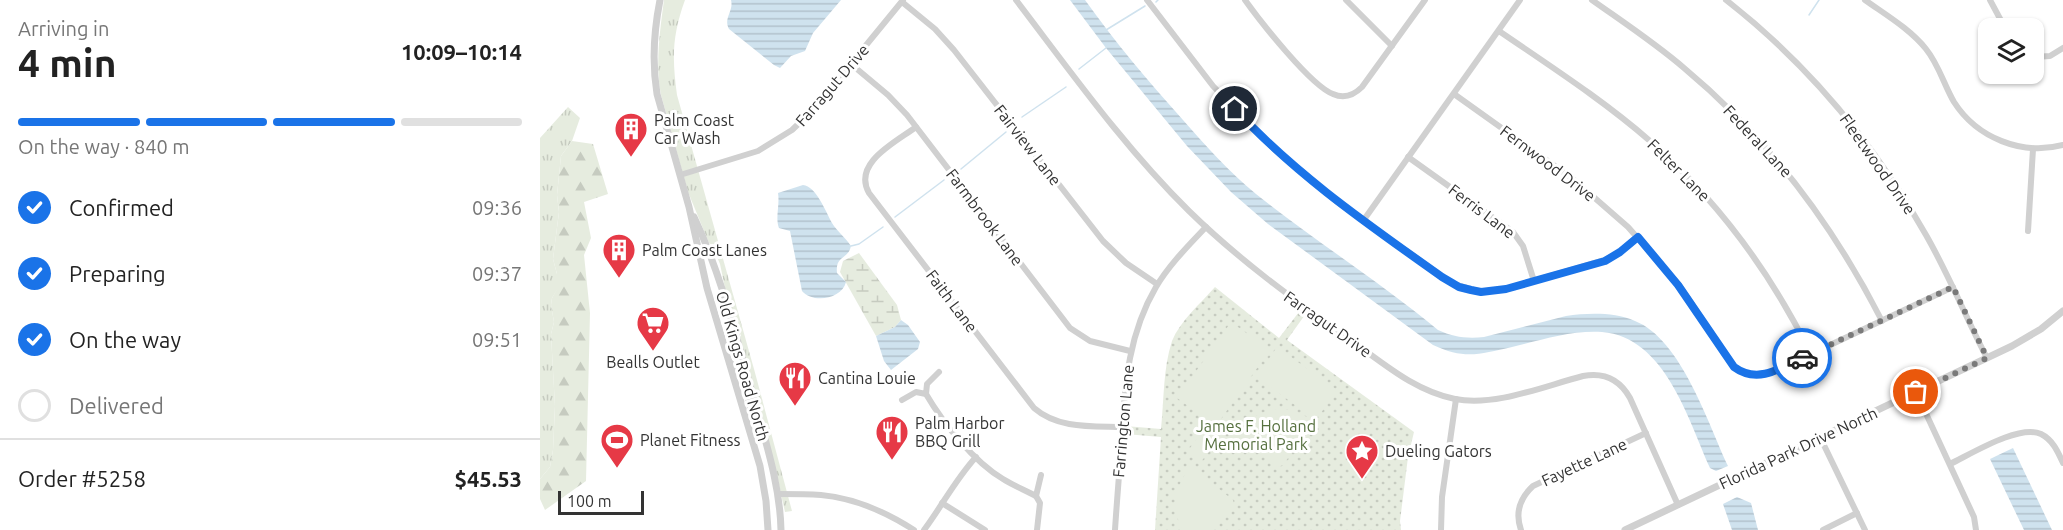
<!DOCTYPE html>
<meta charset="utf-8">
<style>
:root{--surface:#fff;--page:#f6f6f6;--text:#222;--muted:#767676;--line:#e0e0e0;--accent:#1a73e8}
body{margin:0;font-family:Ubuntu,sans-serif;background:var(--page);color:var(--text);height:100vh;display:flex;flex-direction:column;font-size:22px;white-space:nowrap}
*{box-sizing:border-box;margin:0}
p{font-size:20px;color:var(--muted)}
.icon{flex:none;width:33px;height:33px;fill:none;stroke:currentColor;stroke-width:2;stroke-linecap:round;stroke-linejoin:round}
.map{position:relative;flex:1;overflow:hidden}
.drawer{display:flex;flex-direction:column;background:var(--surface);width:540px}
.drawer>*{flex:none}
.tools{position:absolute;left:1438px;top:18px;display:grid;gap:12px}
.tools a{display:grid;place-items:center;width:66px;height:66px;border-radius:12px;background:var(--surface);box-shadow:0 2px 4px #0004;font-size:30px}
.scale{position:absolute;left:18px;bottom:15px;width:86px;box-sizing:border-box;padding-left:6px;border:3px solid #333;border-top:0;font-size:16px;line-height:21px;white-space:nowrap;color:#333;-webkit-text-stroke:4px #fff;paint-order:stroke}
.pin{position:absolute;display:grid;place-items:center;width:51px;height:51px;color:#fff;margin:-26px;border:3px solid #fff;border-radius:50%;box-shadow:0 2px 6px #0007}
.courier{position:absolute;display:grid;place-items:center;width:60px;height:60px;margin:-30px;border:4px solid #1a73e8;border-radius:50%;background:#fff;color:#222;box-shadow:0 2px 8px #0007}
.head em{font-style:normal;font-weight:700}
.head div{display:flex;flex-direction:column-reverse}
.head{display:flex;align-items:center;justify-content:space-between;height:102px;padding:0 18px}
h1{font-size:39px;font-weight:700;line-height:45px}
.bar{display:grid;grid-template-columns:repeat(4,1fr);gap:9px 6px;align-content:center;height:72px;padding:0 18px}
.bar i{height:8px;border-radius:4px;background:var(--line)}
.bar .current{background:var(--accent)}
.bar p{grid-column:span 4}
.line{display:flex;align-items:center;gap:15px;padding:0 18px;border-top:2px solid var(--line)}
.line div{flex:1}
ol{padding:0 18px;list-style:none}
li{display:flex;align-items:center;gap:18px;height:66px}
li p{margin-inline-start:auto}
li .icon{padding:6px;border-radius:50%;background:var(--accent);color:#fff;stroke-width:4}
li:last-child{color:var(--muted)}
li i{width:33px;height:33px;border:3px solid var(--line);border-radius:50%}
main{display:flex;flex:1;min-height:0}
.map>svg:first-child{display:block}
.grass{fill:url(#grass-tufts)}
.forest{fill:url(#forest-firs)}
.wetland{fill:url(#wetland-marsh)}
.park{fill:url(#park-dots)}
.garden{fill:#e6ecdf}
.water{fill:url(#water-rules)}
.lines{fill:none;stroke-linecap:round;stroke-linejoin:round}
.stream{stroke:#cfe2ee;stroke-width:1.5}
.minor{stroke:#d0d0d0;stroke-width:6}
.tertiary{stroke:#d0d0d0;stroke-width:7}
.done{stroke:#7a7a7a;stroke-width:6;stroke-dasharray:0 10.8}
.route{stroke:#1a73e8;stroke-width:8}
.labels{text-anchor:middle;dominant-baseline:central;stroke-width:6;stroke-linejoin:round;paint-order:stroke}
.street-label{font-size:16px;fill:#333;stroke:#fff}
.poi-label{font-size:16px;fill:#333;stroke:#fff;text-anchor:start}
.park-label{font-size:16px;fill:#56703f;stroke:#fff}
</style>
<main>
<section class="drawer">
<div class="head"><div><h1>4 min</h1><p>Arriving in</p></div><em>10:09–10:14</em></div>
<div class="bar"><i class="current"></i><i class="current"></i><i class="current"></i><i></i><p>On the way · 840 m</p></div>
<ol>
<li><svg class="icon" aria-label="check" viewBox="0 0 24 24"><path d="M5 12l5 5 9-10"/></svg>Confirmed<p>09:36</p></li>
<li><svg class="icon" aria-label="check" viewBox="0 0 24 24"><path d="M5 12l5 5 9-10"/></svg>Preparing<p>09:37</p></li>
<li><svg class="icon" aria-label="check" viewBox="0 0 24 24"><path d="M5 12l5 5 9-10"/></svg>On the way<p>09:51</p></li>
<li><i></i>Delivered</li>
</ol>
<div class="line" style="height:78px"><div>Order #5258</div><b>$45.53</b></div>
</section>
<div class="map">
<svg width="1523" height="530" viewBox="0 0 1523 530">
<defs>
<pattern id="grass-tufts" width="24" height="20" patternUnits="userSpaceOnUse" patternTransform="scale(1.5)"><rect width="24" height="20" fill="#e6ecdf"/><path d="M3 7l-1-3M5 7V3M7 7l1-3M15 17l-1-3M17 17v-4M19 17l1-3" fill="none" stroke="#c6cbc0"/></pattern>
<pattern id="forest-firs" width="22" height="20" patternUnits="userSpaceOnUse" patternTransform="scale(1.5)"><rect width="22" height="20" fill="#e6ecdf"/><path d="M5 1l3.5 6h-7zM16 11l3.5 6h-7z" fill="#c6cbc0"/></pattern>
<pattern id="wetland-marsh" width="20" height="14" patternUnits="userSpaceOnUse" patternTransform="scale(1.5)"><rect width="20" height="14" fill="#e6ecdf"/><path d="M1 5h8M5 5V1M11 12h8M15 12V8" fill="none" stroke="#c6cbc0"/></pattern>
<pattern id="park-dots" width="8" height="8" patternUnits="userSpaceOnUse" patternTransform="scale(1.5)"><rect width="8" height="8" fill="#e6ecdf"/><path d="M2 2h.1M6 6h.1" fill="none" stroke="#c6cbc0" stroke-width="1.8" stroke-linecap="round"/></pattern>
<pattern id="water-rules" width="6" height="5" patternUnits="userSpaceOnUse" patternTransform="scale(1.5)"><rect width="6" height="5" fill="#cfe2ee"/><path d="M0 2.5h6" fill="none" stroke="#b2c2cd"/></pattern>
</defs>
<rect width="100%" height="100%" fill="#fff"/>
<g class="grass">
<path d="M124 0H145C132 36 132 58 137 95L214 369 252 511 245 512 238 480 199 337 201 336 185 288 180 264 172 245 169 243 148 192 121 95C115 65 120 30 124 0Z"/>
<polygon points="28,107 40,118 32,141 21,156 17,195 19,212 13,259 17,274 17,290 12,298 11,305 14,322 11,334 15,406 13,450 10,467 0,479 0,138"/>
</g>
<polygon class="forest" points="32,141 53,144 68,194 44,202 51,238 44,255 50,313 46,481 5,510 0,499 0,479 10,467 13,450 15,407 11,334 14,322 11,305 12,298 17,289 17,274 13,259 19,212 17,195 21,156"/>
<polygon class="wetland" points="319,253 357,305 361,320 355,327 336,336 300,272 303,261"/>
<path class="park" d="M675 287 739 338 762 308 767 312 747 340 874 432 868 457 860 521 861 530H615L621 437 585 434V426L621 429C624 401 623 368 632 341 640 321 661 303 675 287Z"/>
<g class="garden">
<polygon points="691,322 730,350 676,426 637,398"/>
<polygon points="737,347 797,390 776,420 716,377"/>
<polygon points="731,409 753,410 775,421 743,465 738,467 694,435 711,418"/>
<polygon points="666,426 680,436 661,462 647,452"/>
<path d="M650 466 693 500 694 504 673 530H643C629 507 636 487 650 466Z"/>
</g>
<g class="water">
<path d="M191 0H301L273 33 265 51 251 56 240 68 234 65 189 29C183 18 194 11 191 0Z"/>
<path d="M530 0H545C575 42 608 81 643 120 666 146 689 172 716 194 775 241 840 282 898 330 913 337 927 339 944 337L1026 316C1048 313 1074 312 1095 321 1141 339 1168 423 1188 466L1176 471 1170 468C1148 419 1125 337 1062 332 1032 330 1001 340 972 347 940 354 925 360 893 345L728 224 691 192 647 146 566 48Z"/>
<path d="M263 185C276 186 286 212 292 223 297 231 305 237 311 246 308 260 295 255 297 273L306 282C302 299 273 304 262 291L250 231 239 228C235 218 240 205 238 193Z"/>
<polygon points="361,320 368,325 380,342 378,349 351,370 344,361 336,336 355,327"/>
<polygon points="1473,448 1512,530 1484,530 1450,459"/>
<polygon points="1197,497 1211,503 1218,530 1192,530 1183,504"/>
</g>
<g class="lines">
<g class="stream">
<polyline points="616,2 618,0"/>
<polyline points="1269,15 1279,0"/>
<polyline points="566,30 605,6"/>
<polyline points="539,69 566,48"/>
<polyline points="482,117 526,87"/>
<polyline points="421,169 466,132"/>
<polyline points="355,217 404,180"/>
<polyline points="311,246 319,244 343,227"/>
</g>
<g class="minor">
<path d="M476 0C531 72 584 147 649 211 698 259 753 299 809 339 842 362 874 391 915 399 955 407 1004 386 1043 376 1064 372 1080 380 1090 398L1138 505"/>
<polyline points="607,0 673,86 735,150 796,201 913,284 941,292 966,289 1065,260 1080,252 1098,237"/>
<path d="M705 0C720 21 771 86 793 94 804 99 814 95 822 87L885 0"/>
<polyline points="806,0 852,46"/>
<path d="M1052 0C1083 22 1115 43 1144 68 1228 138 1292 223 1342 321"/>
<path d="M1186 0C1268 64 1335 145 1386 235 1409 275 1426 318 1447 358"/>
<path d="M1325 0C1346 15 1370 29 1386 49 1399 65 1404 85 1414 102 1437 138 1482 156 1523 145"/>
<polyline points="1450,0 1465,28"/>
<polyline points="362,2 395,29 414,50 563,241 586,263 617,284"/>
<path d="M959 31C1010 66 1063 100 1110 141 1178 201 1231 273 1271 354"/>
<polyline points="1494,57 1510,56 1523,48"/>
<polyline points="311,64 348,95 367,115 530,328 550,341 590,351"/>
<polyline points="914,94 1033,179 1088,227 1139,285 1194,367 1204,373 1215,375 1233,372 1413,287"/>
<path d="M376 127C356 142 312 163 329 193L494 408C518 429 552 426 582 427"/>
<polyline points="868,157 973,232 983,246 994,281"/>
<polyline points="140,175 218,151 252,130 273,110 363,0"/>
<polyline points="823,221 980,0"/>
<polyline points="1488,231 1493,149"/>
<polyline points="1376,392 1434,517 1436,530"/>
<path d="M386 394C403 423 434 462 463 479 474 486 485 490 496 496"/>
<polyline points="362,400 376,392 386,394 387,384 399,372"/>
<polyline points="1280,437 1325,530"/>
<path d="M1410 464C1431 454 1479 424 1501 434 1513 440 1518 452 1523 463"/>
<path d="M239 494C253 494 267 494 281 495 314 498 346 512 374 530"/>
<polyline points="402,503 445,530"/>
<path d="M384 530C402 506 415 480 436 457"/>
<polyline points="497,530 500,503 496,496 501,475"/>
<path d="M575 530C577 498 580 466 582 433 585 382 589 333 616 287 629 265 648 246 666 227"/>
<polyline points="901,530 902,497 916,399"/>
<path d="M981 530C975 513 980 498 993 486L1106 433"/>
<polyline points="1283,530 1317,513"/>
</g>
<g class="tertiary">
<path d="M120 0C114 30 112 63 117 94L149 207 167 288 220 466 226 501 228 530"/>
<path d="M154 217C181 274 196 336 213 396 225 440 240 484 241 530"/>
<polyline points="190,363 202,373 214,421 220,426"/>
<polyline points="1085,530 1472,346 1501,329 1523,311"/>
</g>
</g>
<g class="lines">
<polyline class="done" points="1262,358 1413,287 1447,358 1376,392"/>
<path class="route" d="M695 109C756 175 829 225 902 277L919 287 931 290 941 292 966 289 1065 261 1080 252 1098 237 1138 285 1194 367C1217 384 1240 369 1262 358"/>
</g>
<defs>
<g id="building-pin" transform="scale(1.725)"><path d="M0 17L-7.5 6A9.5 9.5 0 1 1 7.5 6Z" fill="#e63946" stroke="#fff"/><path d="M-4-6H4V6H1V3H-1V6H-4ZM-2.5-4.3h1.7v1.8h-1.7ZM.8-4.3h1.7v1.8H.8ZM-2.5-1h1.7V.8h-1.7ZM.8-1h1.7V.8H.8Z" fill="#fff"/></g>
<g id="supermarket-pin" transform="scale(1.725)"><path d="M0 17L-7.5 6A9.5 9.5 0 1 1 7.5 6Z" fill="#e63946" stroke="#fff"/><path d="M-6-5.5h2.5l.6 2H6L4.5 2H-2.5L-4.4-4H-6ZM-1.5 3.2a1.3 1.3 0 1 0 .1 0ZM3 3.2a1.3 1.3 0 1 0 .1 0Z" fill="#fff"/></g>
<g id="restaurant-pin" transform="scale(1.725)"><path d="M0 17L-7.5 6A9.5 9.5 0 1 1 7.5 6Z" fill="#e63946" stroke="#fff"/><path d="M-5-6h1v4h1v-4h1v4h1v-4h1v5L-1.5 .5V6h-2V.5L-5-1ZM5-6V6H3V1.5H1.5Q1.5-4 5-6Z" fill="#fff"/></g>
<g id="stadium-pin" transform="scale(1.725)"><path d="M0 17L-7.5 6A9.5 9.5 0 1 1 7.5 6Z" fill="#e63946" stroke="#fff"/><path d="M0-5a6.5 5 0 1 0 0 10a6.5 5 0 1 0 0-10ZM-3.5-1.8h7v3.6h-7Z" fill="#fff"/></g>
<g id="sight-pin" transform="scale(1.725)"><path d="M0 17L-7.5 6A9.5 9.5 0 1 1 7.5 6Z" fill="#e63946" stroke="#fff"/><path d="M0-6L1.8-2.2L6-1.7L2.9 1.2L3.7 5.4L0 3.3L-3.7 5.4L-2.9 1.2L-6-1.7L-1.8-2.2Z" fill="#fff"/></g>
</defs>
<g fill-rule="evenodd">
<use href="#building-pin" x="91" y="129"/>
<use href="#building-pin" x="79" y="250"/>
<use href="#supermarket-pin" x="113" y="323"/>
<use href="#restaurant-pin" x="255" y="378"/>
<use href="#restaurant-pin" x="352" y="432"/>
<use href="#stadium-pin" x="77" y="440"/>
<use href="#sight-pin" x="822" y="451"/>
</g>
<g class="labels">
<g class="street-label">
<text transform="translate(292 85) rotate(-49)">Farragut Drive</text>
<text transform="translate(1218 141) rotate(47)">Federal Lane</text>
<text transform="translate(488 145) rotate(52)">Fairview Lane</text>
<text transform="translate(1008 163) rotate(37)">Fernwood Drive</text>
<text transform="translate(1338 164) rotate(55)">Fleetwood Drive</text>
<text transform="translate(1139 170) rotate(45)">Felter Lane</text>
<text transform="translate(942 211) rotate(37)">Ferris Lane</text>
<text transform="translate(445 217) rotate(53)">Farmbrook Lane</text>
<text transform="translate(412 301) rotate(53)">Faith Lane</text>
<text transform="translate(788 324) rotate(35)">Farragut Drive</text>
<text transform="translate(203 366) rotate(74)">Old Kings Road North</text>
<text transform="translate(583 421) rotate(-85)">Farrington Lane</text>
<text transform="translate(1258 448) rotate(-25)">Florida Park Drive North</text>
<text transform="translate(1044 462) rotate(-25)">Fayette Lane</text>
</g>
<g class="poi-label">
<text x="114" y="120">Palm Coast<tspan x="114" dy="18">Car Wash</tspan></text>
<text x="102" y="250">Palm Coast Lanes</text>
<text x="113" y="362" text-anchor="middle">Bealls Outlet</text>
<text x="278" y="378">Cantina Louie</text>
<text x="375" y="423">Palm Harbor<tspan x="375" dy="18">BBQ Grill</tspan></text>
<text x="100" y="440">Planet Fitness</text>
<text x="845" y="451">Dueling Gators</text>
</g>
<g class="park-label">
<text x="716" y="426">James F. Holland<tspan x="716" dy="18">Memorial Park</tspan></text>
</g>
</g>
</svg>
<div class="tools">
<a><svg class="icon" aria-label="layers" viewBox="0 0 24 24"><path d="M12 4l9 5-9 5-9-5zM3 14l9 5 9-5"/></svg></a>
</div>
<div class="scale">100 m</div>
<div class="pin" style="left:1376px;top:392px;background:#ea580c"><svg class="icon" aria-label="bag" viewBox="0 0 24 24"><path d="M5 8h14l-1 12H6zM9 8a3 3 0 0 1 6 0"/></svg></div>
<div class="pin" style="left:695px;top:109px;background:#1f2937"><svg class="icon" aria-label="home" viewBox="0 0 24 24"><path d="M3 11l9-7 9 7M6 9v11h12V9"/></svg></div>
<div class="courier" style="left:1262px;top:358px"><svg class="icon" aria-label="car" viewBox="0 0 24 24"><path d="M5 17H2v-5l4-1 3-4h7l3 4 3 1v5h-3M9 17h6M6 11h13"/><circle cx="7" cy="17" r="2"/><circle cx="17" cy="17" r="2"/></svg></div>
</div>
</main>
